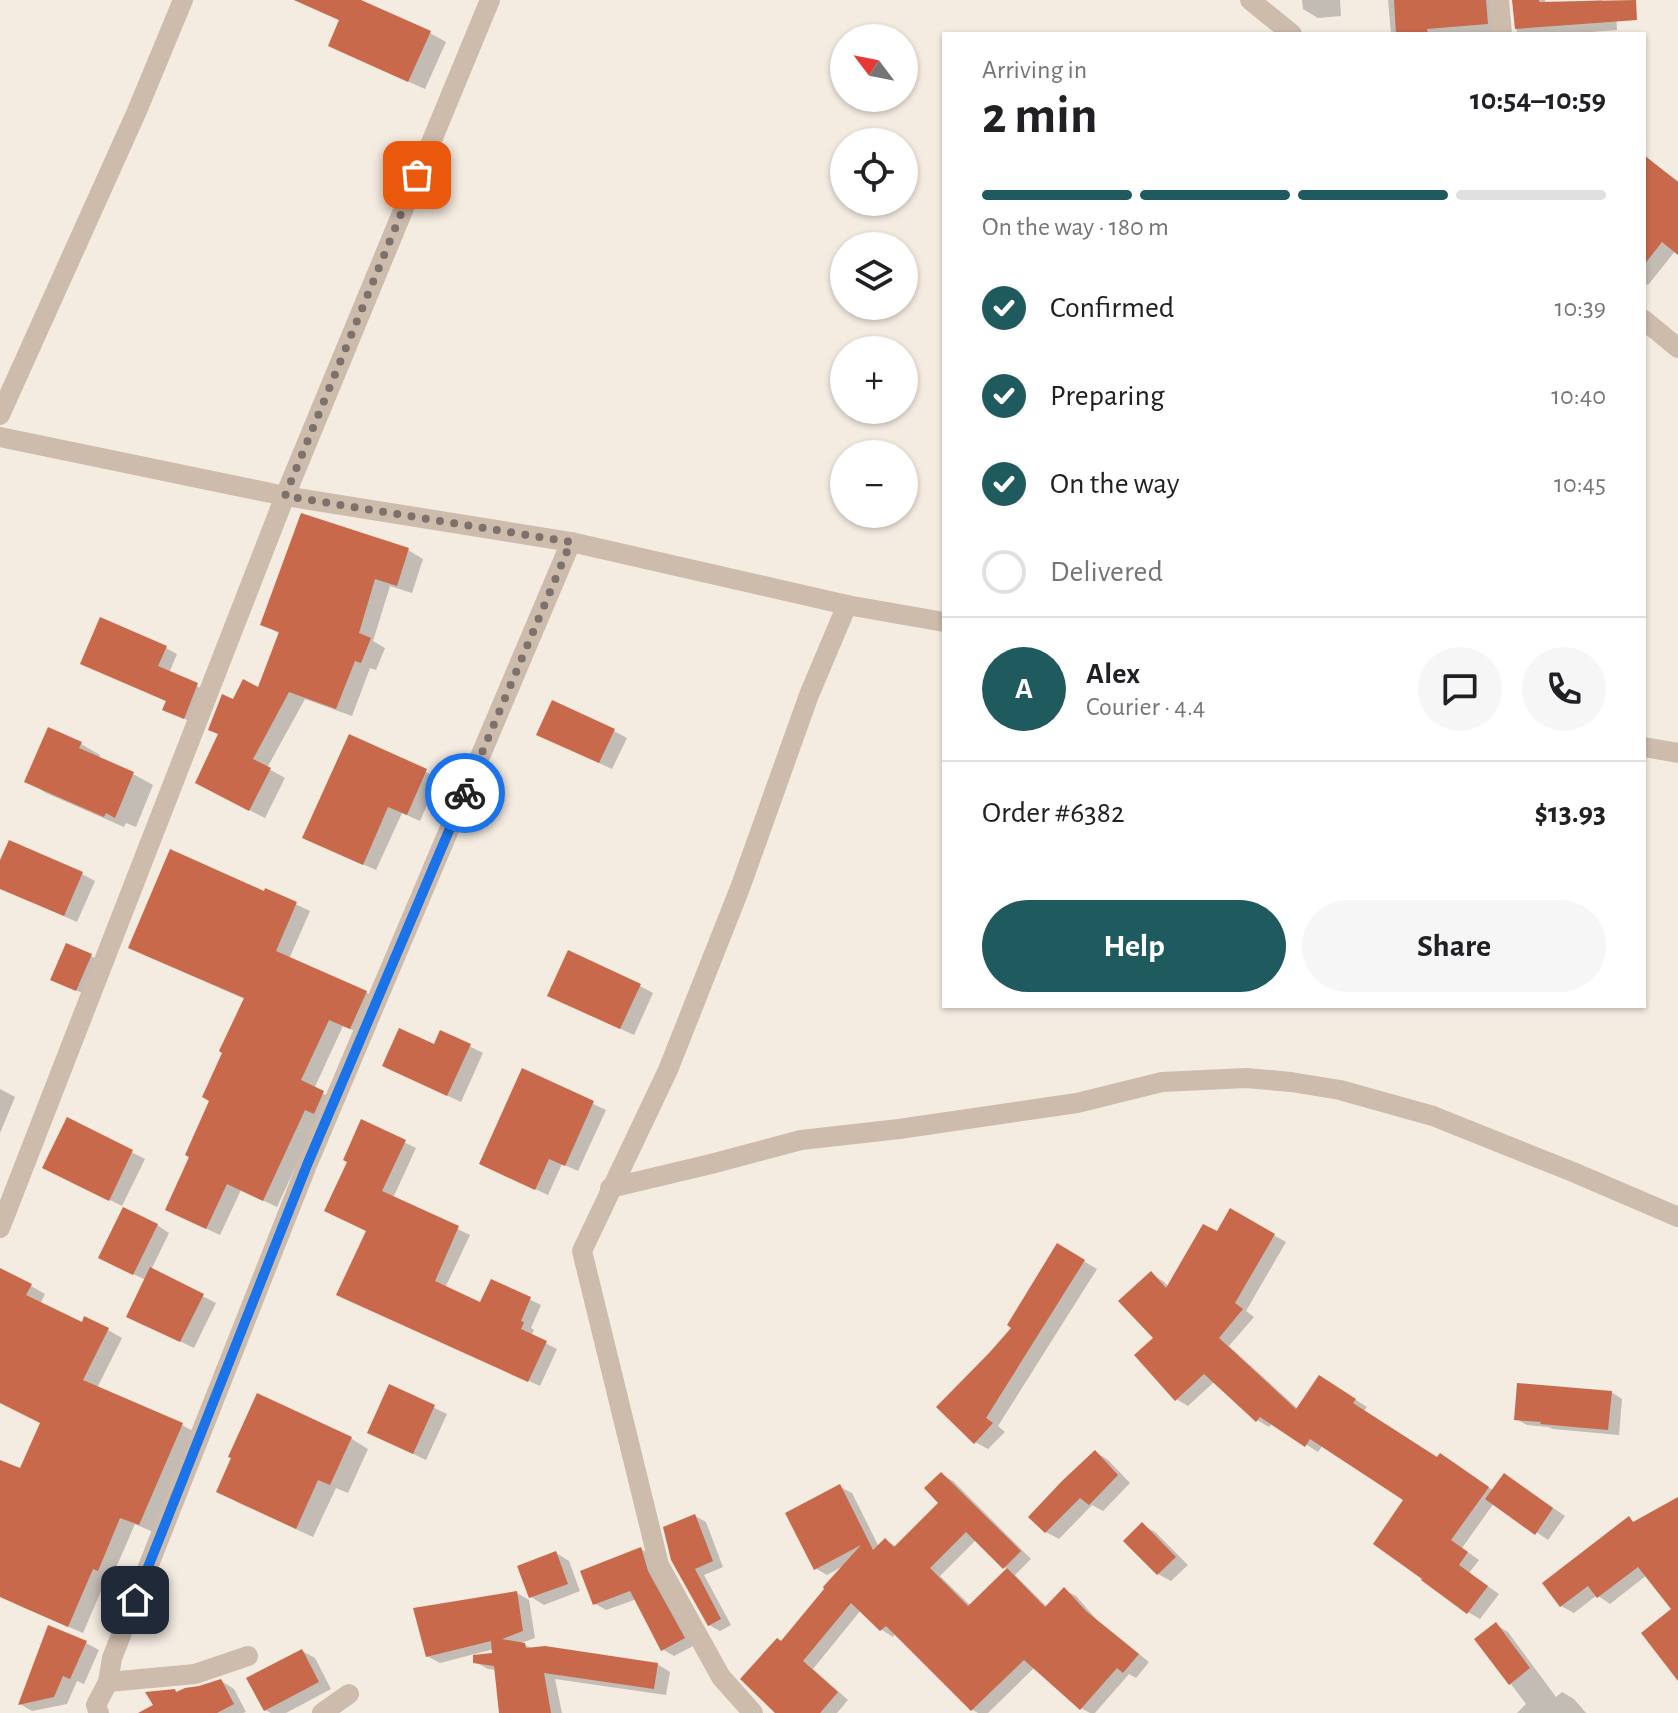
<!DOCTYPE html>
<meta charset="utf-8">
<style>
:root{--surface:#fff;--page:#f6f6f6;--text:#202124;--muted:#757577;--line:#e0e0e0;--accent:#1f5a5e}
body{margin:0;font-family:"Alegreya Sans",sans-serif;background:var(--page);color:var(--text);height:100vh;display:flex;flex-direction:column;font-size:30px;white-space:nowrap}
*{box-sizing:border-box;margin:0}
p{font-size:26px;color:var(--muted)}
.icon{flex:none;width:44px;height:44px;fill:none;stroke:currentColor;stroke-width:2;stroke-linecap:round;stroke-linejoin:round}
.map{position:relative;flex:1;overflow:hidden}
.panel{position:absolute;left:942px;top:32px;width:704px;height:976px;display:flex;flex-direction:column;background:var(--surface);border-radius:0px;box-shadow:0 2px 6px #0004}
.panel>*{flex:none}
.needle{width:52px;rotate:302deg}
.tools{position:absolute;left:830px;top:24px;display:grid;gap:16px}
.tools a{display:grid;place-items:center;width:88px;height:88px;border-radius:50%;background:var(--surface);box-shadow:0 2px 6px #0004;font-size:40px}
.pin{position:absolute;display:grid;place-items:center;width:68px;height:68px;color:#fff;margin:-34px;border-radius:16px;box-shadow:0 4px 12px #0006}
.courier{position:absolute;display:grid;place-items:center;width:80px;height:80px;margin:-40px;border:6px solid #1a73e8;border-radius:50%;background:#fff;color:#222;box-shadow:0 2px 10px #0007}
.head em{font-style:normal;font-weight:700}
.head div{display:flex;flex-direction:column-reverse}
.head{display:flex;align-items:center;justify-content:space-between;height:136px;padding:0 40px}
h1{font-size:52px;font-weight:700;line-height:60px}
.bar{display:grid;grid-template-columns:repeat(4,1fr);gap:12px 8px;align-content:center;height:96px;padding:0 40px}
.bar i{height:10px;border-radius:6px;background:var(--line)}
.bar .active{background:var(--accent)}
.bar p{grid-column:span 4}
.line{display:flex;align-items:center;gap:20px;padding:0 40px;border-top:2px solid var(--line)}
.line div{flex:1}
.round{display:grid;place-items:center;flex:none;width:84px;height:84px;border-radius:42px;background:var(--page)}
ol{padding:0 40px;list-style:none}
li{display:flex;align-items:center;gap:24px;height:88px}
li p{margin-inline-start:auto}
li .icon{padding:8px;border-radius:50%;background:var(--accent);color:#fff;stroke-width:4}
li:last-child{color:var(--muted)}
li i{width:44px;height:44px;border:4px solid var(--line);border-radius:50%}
.cta{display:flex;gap:16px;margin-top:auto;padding:16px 40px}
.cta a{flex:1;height:92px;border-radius:48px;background:var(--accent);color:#fff;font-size:32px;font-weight:700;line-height:92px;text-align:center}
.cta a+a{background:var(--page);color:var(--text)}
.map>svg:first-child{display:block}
.shadow{fill:#0003;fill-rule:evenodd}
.building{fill:#c8694b}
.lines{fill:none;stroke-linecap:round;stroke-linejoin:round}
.minor{stroke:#cdbbac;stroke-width:20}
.done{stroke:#7c716b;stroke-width:8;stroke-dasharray:0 14.4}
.route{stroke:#1a73e8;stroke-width:10}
</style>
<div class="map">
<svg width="1678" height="1713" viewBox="0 0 1678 1713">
<rect width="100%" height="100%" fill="#f4ebe1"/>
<g class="shadow">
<polygon points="294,0 356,0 430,33 446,42 425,89 346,54 330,45 341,21"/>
<polygon points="1302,0 1340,0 1341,16 1318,18 1303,9"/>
<polygon points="1388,0 1505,0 1504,34 1391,34"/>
<polygon points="1513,0 1545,0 1545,3 1601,0 1616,8 1617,30 1566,34 1517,34"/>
<polygon points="1644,157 1678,181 1678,252 1676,250 1648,285 1644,283"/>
<polygon points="302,516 408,550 423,559 412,593 390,586 373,641 385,648 376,670 370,668 352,716 305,699 267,768 285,778 265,818 212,791 234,701 259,690 280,634 262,624"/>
<polygon points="166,648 177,654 169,673 209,692 196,724 176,715 168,702 94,669"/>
<polygon points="614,731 627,738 612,769 552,741"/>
<polygon points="350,737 439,778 420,821 402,813 376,870 317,844"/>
<polygon points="81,744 100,755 99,759 133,774 153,785 136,827 126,823 124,827 46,793 27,781"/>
<polygon points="10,842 82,874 95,881 77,922 0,888 0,865"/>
<polygon points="266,890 310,911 289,959 366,992 379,1000 364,1035 343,1026 314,1089 337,1101 319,1116 277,1207 241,1190 220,1235 181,1217 191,1157 245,999 144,955 265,894"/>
<polygon points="91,956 96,959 82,993 59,982"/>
<polygon points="640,986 653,993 634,1035 563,1003"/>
<polygon points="441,1032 483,1053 461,1102 397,1072 435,1046"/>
<polygon points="523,1071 606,1110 578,1171 562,1164 548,1195 494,1170"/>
<polygon points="0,1089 15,1097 0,1133"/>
<polygon points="68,1120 145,1159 122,1206 57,1174"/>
<polygon points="362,1122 416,1148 393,1198 470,1235 445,1288 481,1305 492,1281 541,1305 531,1328 534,1330 531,1336 557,1349 540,1386 350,1301 368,1231 349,1161"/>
<polygon points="1231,1211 1286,1242 1246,1311 1254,1317 1229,1346 1298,1409 1331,1384 1367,1407 1364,1411 1438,1459 1453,1462 1494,1491 1505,1475 1565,1516 1548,1540 1494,1503 1462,1548 1479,1560 1469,1573 1499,1594 1480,1619 1468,1612 1406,1499 1323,1445 1318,1452 1272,1423 1269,1427 1257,1420 1214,1382 1188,1406 1176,1399 1156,1338 1151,1274 1163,1281 1169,1287 1218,1234"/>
<polygon points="157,1225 169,1233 151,1270 216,1303 194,1348 142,1323 146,1280 114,1265"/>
<polygon points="1058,1246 1097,1269 998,1426 1005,1432 988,1449 975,1442 1014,1327"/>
<polygon points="0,1283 31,1286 45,1294 40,1304 83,1324 108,1330 122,1338 97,1388 182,1425 196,1433 153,1532 135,1524 112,1577 108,1575 83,1633 20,1606 6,1598 0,1578 0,1462 21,1471 42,1423 0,1402"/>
<polygon points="390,1386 447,1414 426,1460 382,1439"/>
<polygon points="1611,1392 1622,1399 1619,1435 1553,1429 1548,1427 1527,1425 1516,1419"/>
<polygon points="258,1396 352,1439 368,1449 348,1493 336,1488 313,1537 235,1501"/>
<polygon points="1095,1452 1108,1460 1130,1483 1103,1511 1092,1505 1059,1539 1046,1532"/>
<path d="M941 1474 953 1481 1031 1559 1015 1575 1047 1607 1064 1590 1076 1596 1097 1620 1149 1662 1136 1678 1129 1674 1095 1713H1090L1081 1708 1035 1667 988 1713H978L973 1710 896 1633 893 1637 882 1630 861 1610 813 1669 848 1700 837 1713H778L782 1643 843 1566 827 1575 815 1568 840 1487 852 1493 879 1547 885 1540 897 1547 941 1503ZM977 1539 1008 1570 971 1606 940 1576Z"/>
<polygon points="1678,1500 1678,1671 1674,1610 1647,1575 1610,1604 1597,1595 1574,1613 1561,1606 1629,1519 1636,1523"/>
<polygon points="695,1516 706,1522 723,1567 704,1575 731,1625 720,1631 709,1625 673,1559"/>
<polygon points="1142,1525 1155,1532 1188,1565 1171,1581 1158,1574"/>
<polygon points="641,1549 653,1556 695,1645 674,1656 662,1649 637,1599 606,1610 594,1603"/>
<polygon points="556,1553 569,1561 580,1591 544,1605 531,1597"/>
<polygon points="517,1593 529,1600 535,1638 521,1643 533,1649 657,1664 670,1672 666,1695 555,1679 562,1713 501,1713 496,1670 488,1669 475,1662 494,1654 494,1649 440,1663 427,1656"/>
<polygon points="1496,1625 1508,1632 1556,1697 1562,1692 1574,1699 1586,1713 1517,1713 1526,1704 1477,1639"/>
<polygon points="86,1643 99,1650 84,1684 77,1681 67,1704 32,1711 20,1704"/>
<polygon points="302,1651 315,1658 331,1689 286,1713 271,1713 265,1710"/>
<polygon points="221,1681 234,1689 246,1712 243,1713 161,1713 174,1691 179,1693"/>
</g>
<g class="building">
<polygon points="294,0 361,0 431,31 408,82 328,46 339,20"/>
<polygon points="1394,0 1486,0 1488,24 1427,29 1428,34 1396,34"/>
<polygon points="1512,0 1539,0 1539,2 1636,0 1637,20 1515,29"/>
<polygon points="1644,155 1678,182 1678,255 1662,242 1644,265"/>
<polygon points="301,513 409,548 397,586 375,579 359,633 371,638 361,663 355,661 336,709 289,692 253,759 271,768 249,811 195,783 218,734 208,730 222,694 233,699 243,679 258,687 279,632 260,625"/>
<polygon points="100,617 167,646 158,666 198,683 184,719 162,710 166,701 80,664"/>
<polygon points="552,700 615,729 599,763 536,735"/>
<polygon points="48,727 82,742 79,748 134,772 115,818 106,813 104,817 24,782"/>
<polygon points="349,734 427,769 407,815 388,807 363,865 302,838"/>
<polygon points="9,840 83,872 64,916 0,889 0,860"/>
<polygon points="170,849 264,891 265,888 297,902 276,951 367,991 350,1029 329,1020 301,1080 324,1091 314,1114 305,1110 263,1201 227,1184 206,1229 165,1210 189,1157 185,1155 209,1101 202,1097 222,1053 219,1051 244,998 128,948"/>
<polygon points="66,943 92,954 76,991 50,980"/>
<polygon points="568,950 641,984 620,1029 547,996"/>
<polygon points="399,1028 434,1044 440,1030 471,1044 447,1096 382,1066"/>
<polygon points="522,1068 594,1101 565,1166 549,1159 535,1190 479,1164"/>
<polygon points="67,1117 133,1150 109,1201 42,1168"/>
<polygon points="361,1119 406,1140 382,1191 459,1226 435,1281 480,1302 491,1279 531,1297 521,1321 524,1322 521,1329 547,1341 528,1382 336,1295 366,1231 324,1211 347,1162 343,1160"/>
<polygon points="123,1207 158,1224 133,1275 98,1258"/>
<polygon points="1230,1208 1275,1234 1235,1303 1243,1309 1219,1338 1296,1409 1319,1375 1356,1399 1353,1403 1437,1457 1440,1453 1489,1487 1451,1540 1468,1552 1459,1565 1488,1586 1467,1614 1421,1580 1422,1579 1373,1544 1403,1500 1310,1439 1305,1447 1260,1417 1256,1422 1204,1374 1175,1401 1134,1355 1153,1338 1118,1301 1151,1271 1166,1288 1203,1224 1217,1231"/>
<polygon points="1057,1243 1085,1260 986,1418 993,1423 974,1444 936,1407 990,1352 1011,1328 1007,1325"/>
<polygon points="150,1267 204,1294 180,1342 126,1317"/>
<polygon points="0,1268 32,1284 26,1295 82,1322 84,1316 109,1328 83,1380 183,1423 139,1525 120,1518 98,1571 93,1569 68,1627 0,1597 0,1460 20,1468 40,1423 0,1403"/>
<polygon points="1517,1383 1612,1391 1608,1430 1540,1424 1541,1422 1514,1420"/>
<polygon points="389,1384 435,1405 413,1454 367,1433"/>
<polygon points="257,1393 352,1437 330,1485 318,1480 296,1529 216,1492 231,1458 228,1457"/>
<polygon points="1095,1450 1118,1475 1089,1505 1080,1498 1045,1533 1028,1517 1062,1481"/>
<polygon points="941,1472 1021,1551 1003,1569 966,1532 930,1568 968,1606 1007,1568 1045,1607 1064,1587 1086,1611 1139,1654 1123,1673 1117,1668 1080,1710 1024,1660 971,1711 886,1626 880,1631 851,1603 803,1661 838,1692 820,1713 775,1713 740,1679 777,1638 781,1641 824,1589 823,1587 861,1545 814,1570 785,1513 840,1484 873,1550 885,1538 894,1547 938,1503 924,1488"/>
<polygon points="1504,1473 1553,1508 1535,1535 1485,1499"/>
<polygon points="1678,1497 1678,1681 1641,1633 1671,1609 1638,1567 1597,1598 1588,1586 1560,1607 1542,1583 1629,1516 1633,1522"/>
<polygon points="695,1514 713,1561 695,1569 721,1619 708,1626 671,1560 663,1527"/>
<polygon points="1142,1522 1176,1557 1157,1575 1123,1541"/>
<polygon points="641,1547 648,1571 685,1638 661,1651 630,1591 593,1605 580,1571"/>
<polygon points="556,1551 568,1584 529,1598 517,1566"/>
<polygon points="517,1591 523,1631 502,1639 525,1643 526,1648 545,1646 658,1663 654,1689 544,1673 551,1713 499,1713 494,1666 473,1663 473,1655 492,1653 491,1641 426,1657 413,1608"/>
<polygon points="1496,1622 1530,1668 1509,1685 1474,1639"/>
<polygon points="48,1625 87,1641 70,1679 63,1676 54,1697 18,1705"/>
<polygon points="302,1649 319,1682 264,1711 246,1678"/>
<polygon points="221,1679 234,1704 217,1713 138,1713 153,1705 145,1692 175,1689 176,1692 185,1688 199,1686"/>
</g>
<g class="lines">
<g class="minor">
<polyline points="1250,0 1292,34"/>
<polyline points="1499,0 1502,34"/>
<polyline points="1644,320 1678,348"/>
<polyline points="0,415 137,111 183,0"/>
<polyline points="0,437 285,496 571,542 847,605 944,622"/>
<polyline points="1644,747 1678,753"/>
<polyline points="610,1188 711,1164 801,1140 899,1129 1077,1103 1162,1082 1246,1078 1291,1082 1340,1090 1433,1116 1573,1172 1678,1217"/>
<polyline points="0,1228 285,496 490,0"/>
<polyline points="108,1682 195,1674 248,1656"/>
<polyline points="99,1713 96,1705 108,1682 112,1658 307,1165 571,542"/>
<polyline points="322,1713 349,1694"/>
<polyline points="753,1713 721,1677 659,1565 582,1251 668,1070 740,888 809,695 847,605"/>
</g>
</g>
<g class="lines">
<polyline class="done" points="417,175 285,496 571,542 465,793"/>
<polyline class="route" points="135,1600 307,1165 465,793"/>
</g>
</svg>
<div class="tools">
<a><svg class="needle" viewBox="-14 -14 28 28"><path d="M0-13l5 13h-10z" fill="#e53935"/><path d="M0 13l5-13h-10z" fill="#757577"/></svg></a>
<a><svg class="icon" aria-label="locate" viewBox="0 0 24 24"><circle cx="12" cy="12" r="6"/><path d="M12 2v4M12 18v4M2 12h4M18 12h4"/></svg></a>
<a><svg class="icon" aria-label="layers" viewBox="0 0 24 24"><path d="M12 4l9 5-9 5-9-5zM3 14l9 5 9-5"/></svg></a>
<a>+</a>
<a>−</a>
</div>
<div class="pin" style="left:417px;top:175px;background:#ea580c"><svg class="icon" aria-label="bag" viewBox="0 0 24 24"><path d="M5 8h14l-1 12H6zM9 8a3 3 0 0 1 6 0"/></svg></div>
<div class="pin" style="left:135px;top:1600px;background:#1f2937"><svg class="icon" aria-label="home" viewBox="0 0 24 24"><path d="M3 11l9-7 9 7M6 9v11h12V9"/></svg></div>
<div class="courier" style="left:465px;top:793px"><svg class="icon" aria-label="bike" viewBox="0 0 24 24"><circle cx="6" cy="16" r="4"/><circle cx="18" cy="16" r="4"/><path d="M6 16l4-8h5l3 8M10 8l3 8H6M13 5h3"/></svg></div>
<section class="panel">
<div class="head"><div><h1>2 min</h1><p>Arriving in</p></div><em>10:54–10:59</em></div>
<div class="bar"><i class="active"></i><i class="active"></i><i class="active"></i><i></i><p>On the way · 180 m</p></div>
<ol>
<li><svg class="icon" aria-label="check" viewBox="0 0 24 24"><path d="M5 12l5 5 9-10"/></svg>Confirmed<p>10:39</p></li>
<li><svg class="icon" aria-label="check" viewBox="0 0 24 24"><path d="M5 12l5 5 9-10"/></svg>Preparing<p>10:40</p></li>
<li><svg class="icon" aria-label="check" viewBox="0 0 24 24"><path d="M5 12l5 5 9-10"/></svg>On the way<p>10:45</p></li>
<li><i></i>Delivered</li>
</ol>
<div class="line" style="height:144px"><b class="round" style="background:var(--accent);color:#fff">A</b><div><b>Alex</b><p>Courier · 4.4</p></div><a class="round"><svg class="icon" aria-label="chat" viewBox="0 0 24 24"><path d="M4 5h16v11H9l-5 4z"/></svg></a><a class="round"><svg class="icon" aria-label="phone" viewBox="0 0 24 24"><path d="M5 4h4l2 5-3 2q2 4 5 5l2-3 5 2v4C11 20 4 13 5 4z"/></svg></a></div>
<div class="line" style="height:104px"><div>Order #6382</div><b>$13.93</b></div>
<div class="cta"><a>Help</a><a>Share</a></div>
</section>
</div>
